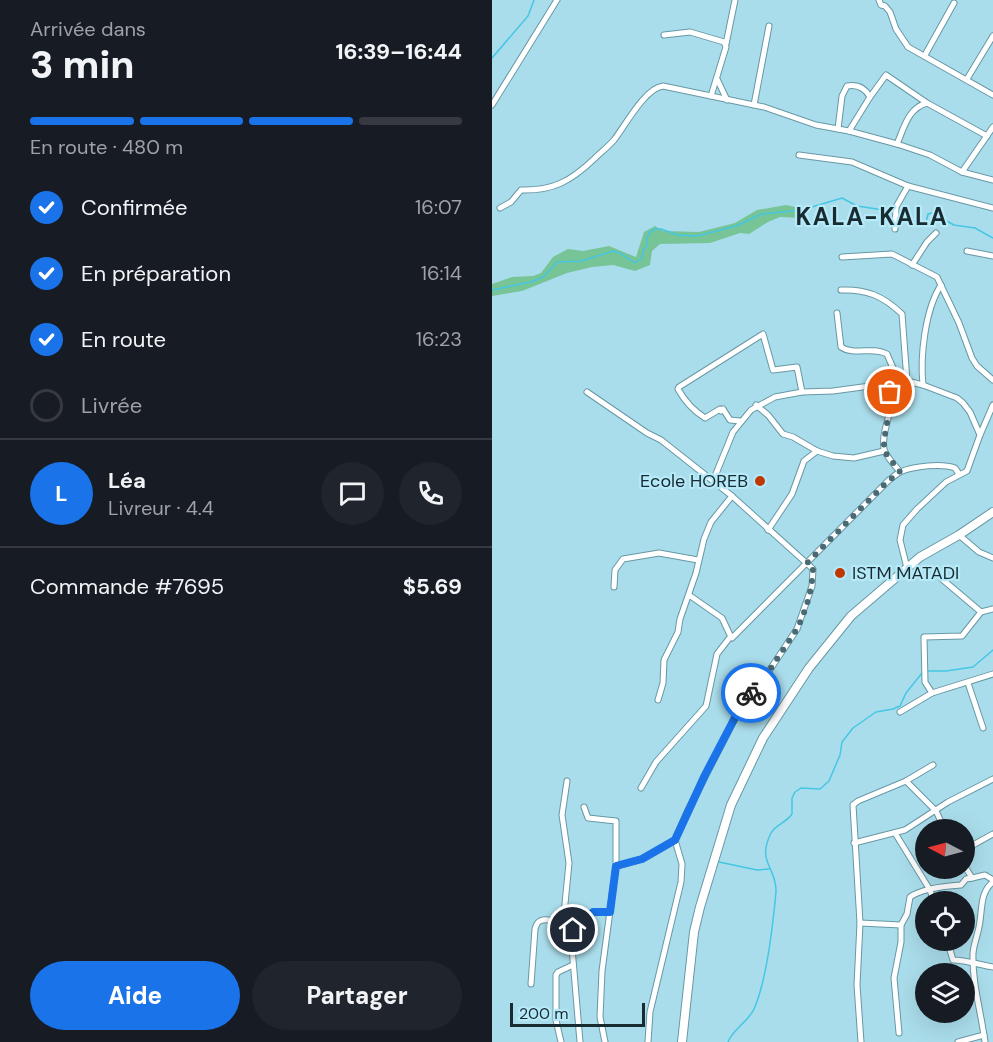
<!DOCTYPE html>
<html lang="fr">
<meta charset="utf-8">
<style>
:root{--surface:#171b24;--page:#20242c;--text:#f1f3f6;--muted:#9ea1a6;--line:#363941;--accent:#1a73e8}
body{margin:0;font-family:"DM Sans",sans-serif;background:var(--page);color:var(--text);height:100vh;display:flex;flex-direction:column;font-size:22px;white-space:nowrap}
*{box-sizing:border-box;margin:0}
p{font-size:20px;color:var(--muted)}
.icon{flex:none;width:33px;height:33px;fill:none;stroke:currentColor;stroke-width:2;stroke-linecap:round;stroke-linejoin:round}
.map{position:relative;flex:1;overflow:hidden}
.drawer{display:flex;flex-direction:column;background:var(--surface);width:492px}
.drawer>*{flex:none}
.needle{width:39px;rotate:276deg}
.controls{position:absolute;left:423px;top:819px;display:grid;gap:12px}
.controls a{display:grid;place-items:center;width:60px;height:60px;border-radius:50%;background:var(--surface);box-shadow:0 6px 24px #0002;font-size:30px}
.scale{position:absolute;left:18px;bottom:15px;width:135px;box-sizing:border-box;padding-left:6px;border:3px solid #172b31;border-top:0;font-size:16px;line-height:21px;white-space:nowrap;color:#172b31;-webkit-text-stroke:4px #b7eaf9;paint-order:stroke}
.pin{position:absolute;display:grid;place-items:center;width:51px;height:51px;color:#fff;margin:-26px;border:3px solid #fff;border-radius:50%;box-shadow:0 2px 6px #0007}
.courier{position:absolute;display:grid;place-items:center;width:60px;height:60px;margin:-30px;border:4px solid #1a73e8;border-radius:50%;background:#fff;color:#222;box-shadow:0 2px 8px #0007}
.headline em{font-style:normal;font-weight:800}
.headline div{display:flex;flex-direction:column-reverse}
.headline{display:flex;align-items:center;justify-content:space-between;height:102px;padding:0 30px}
h1{font-size:39px;font-weight:800;line-height:45px}
.bar{display:grid;grid-template-columns:repeat(4,1fr);gap:9px 6px;align-content:center;height:72px;padding:0 30px}
.bar i{height:8px;border-radius:4px;background:var(--line)}
.bar .selected{background:var(--accent)}
.bar p{grid-column:span 4}
.line{display:flex;align-items:center;gap:15px;padding:0 30px;border-top:2px solid var(--line)}
.line div{flex:1}
.round{display:grid;place-items:center;flex:none;width:63px;height:63px;border-radius:32px;background:var(--page)}
ol{padding:0 30px;list-style:none}
li{display:flex;align-items:center;gap:18px;height:66px}
li p{margin-inline-start:auto}
li .icon{padding:6px;border-radius:50%;background:var(--accent);color:#fff;stroke-width:4}
li:last-child{color:var(--muted)}
li i{width:33px;height:33px;border:3px solid var(--line);border-radius:50%}
.action{display:flex;gap:12px;margin-top:auto;padding:12px 30px}
.action a{flex:1;height:69px;border-radius:36px;background:var(--accent);color:#fff;font-size:24px;font-weight:800;line-height:69px;text-align:center}
.action a+a{background:var(--page);color:var(--text)}
main{display:flex;flex:1;min-height:0}
.map>svg:first-child{display:block}
.green{fill:#77c496}
.lines{fill:none;stroke-linecap:round;stroke-linejoin:round}
.stream{stroke:#45c6e4;stroke-width:1.5}
.minor-casing{stroke:#6798a5;stroke-width:7}
.trunk-casing{stroke:#6798a5;stroke-width:10}
.minor{stroke:#fff;stroke-width:5}
.trunk{stroke:#fff;stroke-width:8}
.done{stroke:#4a6972;stroke-width:6;stroke-dasharray:0 10.8}
.route{stroke:#1a73e8;stroke-width:8}
.poi-dot{fill:#bf3702;stroke:#b7eaf9;stroke-width:2}
.labels{text-anchor:middle;dominant-baseline:central;stroke-width:4.5;stroke-linejoin:round;paint-order:stroke}
.poi-label{font-size:18px;fill:#172b31;stroke:#b7eaf9;text-anchor:end}
.district-label{font-size:24px;font-weight:bold;letter-spacing:1.5px;fill:#172b31;stroke:#b7eaf9}
</style>
<main>
<section class="drawer">
<div class="headline"><div><h1>3 min</h1><p>Arrivée dans</p></div><em>16:39–16:44</em></div>
<div class="bar"><i class="selected"></i><i class="selected"></i><i class="selected"></i><i></i><p>En route · 480 m</p></div>
<ol>
<li><svg class="icon" aria-label="check" viewBox="0 0 24 24"><path d="M5 12l5 5 9-10"/></svg>Confirmée<p>16:07</p></li>
<li><svg class="icon" aria-label="check" viewBox="0 0 24 24"><path d="M5 12l5 5 9-10"/></svg>En préparation<p>16:14</p></li>
<li><svg class="icon" aria-label="check" viewBox="0 0 24 24"><path d="M5 12l5 5 9-10"/></svg>En route<p>16:23</p></li>
<li><i></i>Livrée</li>
</ol>
<div class="line" style="height:108px"><b class="round" style="background:var(--accent);color:#fff">L</b><div><b>Léa</b><p>Livreur · 4.4</p></div><a class="round"><svg class="icon" aria-label="chat" viewBox="0 0 24 24"><path d="M4 5h16v11H9l-5 4z"/></svg></a><a class="round"><svg class="icon" aria-label="phone" viewBox="0 0 24 24"><path d="M5 4h4l2 5-3 2q2 4 5 5l2-3 5 2v4C11 20 4 13 5 4z"/></svg></a></div>
<div class="line" style="height:78px"><div>Commande #7695</div><b>$5.69</b></div>
<div class="action"><a>Aide</a><a>Partager</a></div>
</section>
<div class="map">
<svg width="501" height="1042" viewBox="0 0 501 1042">
<rect width="100%" height="100%" fill="#aaddeb"/>
<polygon class="green" points="294,205 308,208 308,218 288,217 276,222 257,234 248,233 218,243 168,244 160,251 158,265 143,271 121,265 100,267 75,273 30,291 0,296 0,284 20,277 41,276 49,273 61,257 76,249 91,251 117,246 144,257 152,232 163,226 171,231 207,232 243,223 265,210"/>
<g class="lines">
<g class="stream">
<polyline points="0,58 36,16 42,0"/>
<polyline points="407,215 429,224 434,223 436,214 440,213 462,225 483,228 501,238"/>
<polyline points="0,290 39,282 51,277 65,262 90,261 121,251 128,253 143,263 150,258 151,251 155,245 155,237 158,232 163,229 169,229 186,235 205,236 244,226 270,214 310,210 350,198 365,206 398,211"/>
<polyline points="434,671 454,671 481,667 501,650"/>
<polyline points="227,862 265,870 277,869"/>
<path d="M236 1042C241 1029 256 1022 262 1009 275 980 281 924 284 892 285 867 264 863 279 833 284 824 294 823 300 814V798L303 792 309 788 328 789 337 781 348 755 350 742 361 728 384 712 401 709 408 706 414 693 430 673"/>
</g>
<g class="minor-casing">
<g id="minor">
<polyline points="387,0 389,5 393,6 398,12 404,29 416,47 501,95"/>
<polyline points="172,35 198,32 232,42 234,47 219,96"/>
<polyline points="234,44 243,0"/>
<polyline points="433,55 462,3"/>
<polyline points="225,79 235,100"/>
<polyline points="475,79 501,36"/>
<polyline points="378,97 394,75 435,103"/>
<polyline points="0,105 65,0"/>
<polyline points="262,105 277,26"/>
<path d="M346 129 350 96 355 86C366 84 373 88 378 97L357 131"/>
<path d="M405 144C412 128 416 108 435 103L495 136"/>
<polyline points="307,155 360,162 416,186 501,208"/>
<polyline points="470,172 501,127"/>
<path d="M8 208 19 202 29 190C61 191 79 181 102 159 109 152 116 147 122 140 133 126 153 88 171 86L272 107 324 125 357 131 405 144 438 155 470 172 501 180"/>
<polyline points="403,229 404,207 416,186"/>
<polyline points="475,251 501,256"/>
<polyline points="350,257 400,254 445,277 467,323 480,358 485,366 501,380"/>
<polyline points="420,265 435,242 444,233"/>
<path d="M349 290C375 289 391 296 410 314L415 381"/>
<path d="M345 313 349 347C362 356 380 346 395 354L401 368 400 384"/>
<path d="M394 384C407 407 388 427 392 449 394 457 403 465 408 472"/>
<path d="M431 385C428 356 433 310 449 285"/>
<polyline points="95,392 155,433 169,440 240,496 321,569 320,586 305,629 271,680 249,707 196,810 183,840 150,859 124,866 110,971 108,1017 113,1042"/>
<polyline points="264,405 276,415 291,434 301,437 325,451 341,456 362,458 392,451"/>
<path d="M248 421 238 420 231 409 229 411 228 409 213 418C202 411 192 400 186 389L187 387 271 334 281 370 305 367 310 392"/>
<polyline points="488,435 501,405"/>
<polyline points="221,481 241,432 259,410 283,397 310,392 341,391 415,381 431,385 465,398 471,403 478,412 488,435 475,471 454,482 425,509 411,525 408,540 415,568"/>
<polyline points="276,530 300,494 312,461 325,451"/>
<polyline points="467,535 487,552 501,558"/>
<polyline points="450,579 489,612"/>
<polyline points="122,587 123,570 131,559 167,553 206,560"/>
<polyline points="197,595 230,618 239,637"/>
<polyline points="476,683 491,728"/>
<polyline points="440,693 433,682 432,637 470,636 489,612 501,609"/>
<polyline points="166,700 171,683 172,660 186,632 188,619 204,573 212,539 219,522 240,496"/>
<polyline points="408,712 440,693 501,674"/>
<polyline points="414,781 444,811 453,830"/>
<path d="M149 788 164 762 214 706 225 654 239 636 240 638 396 481C400 478 404 474 408 472 422 466 450 463 463 468L467 474"/>
<polyline points="92,807 96,818 124,821 124,866"/>
<polyline points="403,833 438,890 442,902"/>
<polyline points="362,843 413,830 456,802 501,779"/>
<polyline points="472,850 501,834"/>
<polyline points="472,865 480,878 493,875 501,880"/>
<path d="M368 923 409 925 415 914 418 897C431 888 453 886 469 885L474 879 480 878"/>
<polyline points="71,924 77,863 70,815 75,781"/>
<path d="M455 940 461 960C474 960 488 965 501 967"/>
<path d="M39 984 43 929C44 926 45 922 48 921 56 917 76 925 81 930"/>
<polyline points="407,1033 402,978 409,942 409,925"/>
<polyline points="69,1042 64,1020 64,975 66,972 81,965"/>
<path d="M88 1042 79 936C82 927 94 919 101 912H118"/>
<polyline points="156,1042 158,1012 189,882 190,864 183,840"/>
<polyline points="369,1042 365,985 368,923 361,805 366,801 414,781 441,765"/>
<polyline points="466,1042 492,1035"/>
<path d="M493 1042C489 1012 480 983 481 953 482 942 487 932 488 921 490 907 489 891 501 882"/>
</g>
</g>
<g class="trunk-casing">
<polyline id="trunk" points="190,1042 202,932 208,907 239,805 271,738 317,668 359,616 428,557 467,535 501,512"/>
</g>
<use href="#minor" class="minor"/>
<use href="#trunk" class="trunk"/>
</g>
<g class="lines">
<path class="done" d="M259 693 271 680 305 629C314 610 320 591 321 569L315 563 396 481 408 472 392 451V440L398 407V392"/>
<polyline class="route" points="81,930 93,922 101,912 118,912 124,866 150,859 183,840 213,775 249,706 259,693"/>
</g>
<g class="poi-dot">
<circle cx="268" cy="481" r="6"/>
<circle cx="348" cy="573" r="6"/>
</g>
<g class="labels">
<g class="poi-label">
<text x="256" y="481">Ecole HOREB</text>
<text x="360" y="573" text-anchor="start">ISTM MATADI</text>
</g>
<g class="district-label">
<text x="380" y="216">KALA-KALA</text>
</g>
</g>
</svg>
<div class="controls">
<a><svg class="needle" viewBox="-14 -14 28 28"><path d="M0-13l5 13h-10z" fill="#e53935"/><path d="M0 13l5-13h-10z" fill="#9ea1a6"/></svg></a>
<a><svg class="icon" aria-label="locate" viewBox="0 0 24 24"><circle cx="12" cy="12" r="6"/><path d="M12 2v4M12 18v4M2 12h4M18 12h4"/></svg></a>
<a><svg class="icon" aria-label="layers" viewBox="0 0 24 24"><path d="M12 4l9 5-9 5-9-5zM3 14l9 5 9-5"/></svg></a>
</div>
<div class="scale">200 m</div>
<div class="pin" style="left:398px;top:392px;background:#ea580c"><svg class="icon" aria-label="bag" viewBox="0 0 24 24"><path d="M5 8h14l-1 12H6zM9 8a3 3 0 0 1 6 0"/></svg></div>
<div class="pin" style="left:81px;top:930px;background:#1f2937"><svg class="icon" aria-label="home" viewBox="0 0 24 24"><path d="M3 11l9-7 9 7M6 9v11h12V9"/></svg></div>
<div class="courier" style="left:259px;top:693px"><svg class="icon" aria-label="bike" viewBox="0 0 24 24"><circle cx="6" cy="16" r="4"/><circle cx="18" cy="16" r="4"/><path d="M6 16l4-8h5l3 8M10 8l3 8H6M13 5h3"/></svg></div>
</div>
</main>
